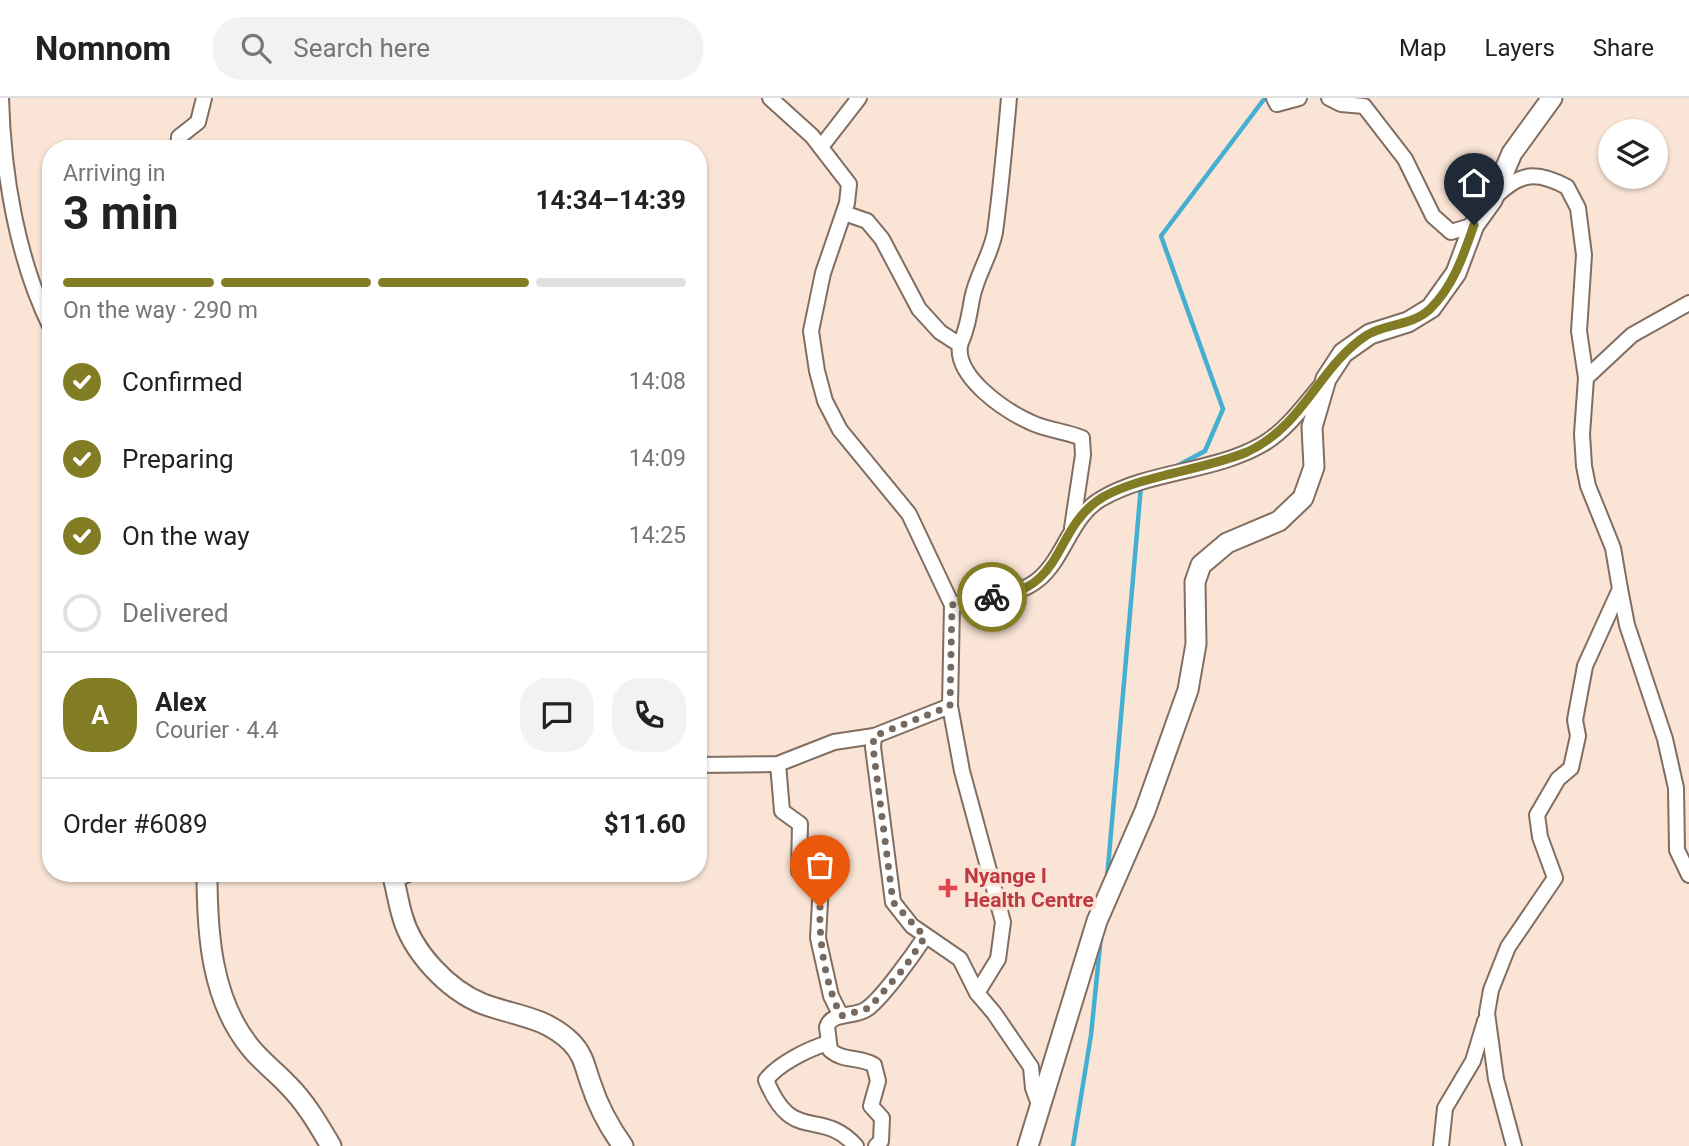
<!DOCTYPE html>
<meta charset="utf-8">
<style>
:root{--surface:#fff;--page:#f2f2f2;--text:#222;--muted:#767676;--line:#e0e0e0;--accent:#827d24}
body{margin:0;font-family:Roboto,sans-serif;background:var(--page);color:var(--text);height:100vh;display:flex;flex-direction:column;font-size:26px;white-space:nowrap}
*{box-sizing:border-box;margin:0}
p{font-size:23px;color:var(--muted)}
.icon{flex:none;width:38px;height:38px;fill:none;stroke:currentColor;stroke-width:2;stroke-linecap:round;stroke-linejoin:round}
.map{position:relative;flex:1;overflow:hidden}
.panel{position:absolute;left:42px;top:42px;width:665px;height:742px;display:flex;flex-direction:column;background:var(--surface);border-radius:28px;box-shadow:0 2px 5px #0004}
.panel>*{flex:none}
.fabs{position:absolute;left:1598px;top:21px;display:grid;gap:14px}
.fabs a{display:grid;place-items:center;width:70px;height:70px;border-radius:50%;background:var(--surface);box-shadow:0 2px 5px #0004;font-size:35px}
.pin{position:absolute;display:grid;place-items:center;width:60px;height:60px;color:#fff;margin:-72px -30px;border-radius:50% 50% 50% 0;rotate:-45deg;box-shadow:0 0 7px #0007}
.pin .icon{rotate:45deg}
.courier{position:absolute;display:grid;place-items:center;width:70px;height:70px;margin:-35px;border:5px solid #827d24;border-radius:50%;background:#fff;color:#222;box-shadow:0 2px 9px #0007}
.summary em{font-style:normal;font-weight:700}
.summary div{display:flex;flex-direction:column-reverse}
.summary{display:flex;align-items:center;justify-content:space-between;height:119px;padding:0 21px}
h1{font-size:46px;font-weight:700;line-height:52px}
.bar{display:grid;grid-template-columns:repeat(4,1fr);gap:10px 7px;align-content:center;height:84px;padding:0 21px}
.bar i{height:9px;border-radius:5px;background:var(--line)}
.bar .selected{background:var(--accent)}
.bar p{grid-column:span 4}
.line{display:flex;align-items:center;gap:18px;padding:0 21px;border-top:2px solid var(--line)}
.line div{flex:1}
.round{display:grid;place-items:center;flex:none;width:74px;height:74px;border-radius:28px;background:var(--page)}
ol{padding:0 21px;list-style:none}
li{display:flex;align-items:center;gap:21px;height:77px}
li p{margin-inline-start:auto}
li .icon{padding:7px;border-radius:50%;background:var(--accent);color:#fff;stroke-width:4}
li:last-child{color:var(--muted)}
li i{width:38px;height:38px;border:4px solid var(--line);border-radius:50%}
header{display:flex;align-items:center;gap:42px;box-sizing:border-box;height:98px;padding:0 35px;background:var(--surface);border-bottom:2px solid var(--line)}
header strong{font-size:33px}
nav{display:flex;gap:38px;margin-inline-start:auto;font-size:24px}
.search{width:490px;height:63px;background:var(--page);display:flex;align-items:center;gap:18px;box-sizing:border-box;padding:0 24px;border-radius:28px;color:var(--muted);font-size:26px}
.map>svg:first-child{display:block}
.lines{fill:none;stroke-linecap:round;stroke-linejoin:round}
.stream{stroke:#44afd1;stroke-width:4.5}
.street-casing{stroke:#816e61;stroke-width:18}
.secondary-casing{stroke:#816e61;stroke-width:23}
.street{stroke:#fff;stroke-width:14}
.secondary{stroke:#fff;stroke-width:19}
.done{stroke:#756960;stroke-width:7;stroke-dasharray:0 12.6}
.route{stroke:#827d24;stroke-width:9}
.health-dot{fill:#e0444e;stroke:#f9e4d5;stroke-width:2.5}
.labels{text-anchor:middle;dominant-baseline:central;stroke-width:7;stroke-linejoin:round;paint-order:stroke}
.health-label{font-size:21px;font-weight:bold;fill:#be3a42;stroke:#f9e4d5;text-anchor:start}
</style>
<header>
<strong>Nomnom</strong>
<div class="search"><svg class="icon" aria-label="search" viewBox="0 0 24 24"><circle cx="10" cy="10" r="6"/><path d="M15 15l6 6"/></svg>Search here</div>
<nav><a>Map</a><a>Layers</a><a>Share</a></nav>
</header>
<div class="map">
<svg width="1689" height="1048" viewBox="0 0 1689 1048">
<rect width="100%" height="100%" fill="#f9e4d5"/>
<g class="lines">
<g class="stream">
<polyline points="1175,369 1205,353 1223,311 1161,138 1265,0"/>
<polyline points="1107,781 1141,388"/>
<polyline points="1073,1048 1091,937 1101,838"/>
</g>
<g class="street-casing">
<g id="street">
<path d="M1 0C3 76 17 161 51 230"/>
<path d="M770 0 812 38 849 86 847 105 823 175 811 233 817 273 825 303 840 332 909 416 952 507C979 500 1017 500 1039 481 1065 459 1071 418 1101 401 1150 372 1213 375 1263 346 1287 332 1305 306 1323 285"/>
<polyline points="1274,0 1277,6 1299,0"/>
<polyline points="1329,0 1341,6 1364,8 1405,61 1433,118 1451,134 1474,127"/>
<polyline points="821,49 859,0"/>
<polyline points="178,51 179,39 198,24 204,0"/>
<path d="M1496 98C1521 74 1537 73 1567 89L1578 110 1584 157 1579 233 1586 280 1582 336 1584 368 1588 388 1613 450 1620 491 1585 568 1575 622 1578 638 1571 670 1558 681 1537 717 1540 739 1555 780 1508 849 1491 892 1487 915 1496 981 1514 1048"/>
<path d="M844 115 867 123 882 141 919 211 940 234 960 247C955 279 1004 312 1030 324 1046 332 1065 333 1082 340L1083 357 1072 430"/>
<path d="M960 247C967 231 969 218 972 201 976 178 991 157 995 134 1001 90 1005 45 1009 0"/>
<polyline points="1586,280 1632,237 1689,205"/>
<polyline points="1620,491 1627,527 1665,641 1676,690 1677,752 1689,777"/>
<polyline points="874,638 873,649 893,804 912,828 960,861 977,895 998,861 1003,824 962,673 950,608 952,507"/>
<polyline points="778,666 782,713 800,726 799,773 819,780 821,786 818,840 831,898 841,918"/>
<polyline points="698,667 778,666 834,644 874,638 950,608"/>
<polyline points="394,783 410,775"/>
<polyline points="977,895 994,915 1031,969 1033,990 1040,1009"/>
<path d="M828 945C808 951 778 966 766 982 793 1048 819 1008 856 1048"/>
<path d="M876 1048 881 1043 882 1020 871 1008 878 983 874 967C858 958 844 964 830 952L827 929C831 914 854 919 865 912 880 904 915 854 925 839"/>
<polyline points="1441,1048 1445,1010 1473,963 1485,923"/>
</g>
</g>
<g class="secondary-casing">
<g id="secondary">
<path d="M207 775C207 834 211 901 250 949 261 963 276 974 288 987 306 1005 318 1026 331 1048"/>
<path d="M392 775C396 789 398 803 402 817 412 854 448 892 483 906 515 918 544 918 571 944 584 957 585 970 591 986 598 1008 610 1030 623 1048"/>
<polyline points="1028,1048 1097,823 1145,713 1188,592 1196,546 1195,484 1201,467 1227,445 1279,423 1303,400 1314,369 1312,329 1326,281 1343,255 1370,236 1408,224 1431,210 1456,175 1474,127 1492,102 1512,55 1552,0"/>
</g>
</g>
<use href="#street" class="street"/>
<use href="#secondary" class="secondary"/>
</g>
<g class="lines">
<path class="done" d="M820 809C819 845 825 885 841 918L869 910 905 869 925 839 893 804 873 649 874 638 950 608 952 507 992 499"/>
<path class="route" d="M992 499C1064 492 1053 435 1097 403 1130 379 1205 372 1247 354 1304 328 1319 268 1367 237 1387 225 1412 228 1430 211 1453 189 1464 156 1474 127"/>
</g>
<path class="health-dot" d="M944.5 779.5h7v7h7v7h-7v7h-7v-7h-7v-7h7z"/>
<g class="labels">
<g class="health-label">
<text x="964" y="778">Nyange I<tspan x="964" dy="24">Health Centre</tspan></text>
</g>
</g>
</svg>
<div class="fabs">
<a><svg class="icon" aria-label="layers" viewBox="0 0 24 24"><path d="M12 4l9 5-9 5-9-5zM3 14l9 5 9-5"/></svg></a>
</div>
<div class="pin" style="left:820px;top:809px;background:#ea580c"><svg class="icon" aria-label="bag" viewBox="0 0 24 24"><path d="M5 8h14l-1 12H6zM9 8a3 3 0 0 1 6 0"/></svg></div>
<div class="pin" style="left:1474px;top:127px;background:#1f2937"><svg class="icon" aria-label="home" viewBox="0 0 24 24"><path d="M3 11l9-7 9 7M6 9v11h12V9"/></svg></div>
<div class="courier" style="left:992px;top:499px"><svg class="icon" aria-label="bike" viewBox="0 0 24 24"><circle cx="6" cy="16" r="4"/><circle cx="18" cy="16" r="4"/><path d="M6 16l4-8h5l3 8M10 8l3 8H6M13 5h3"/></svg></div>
<section class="panel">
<div class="summary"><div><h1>3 min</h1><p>Arriving in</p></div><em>14:34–14:39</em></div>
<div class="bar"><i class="selected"></i><i class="selected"></i><i class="selected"></i><i></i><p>On the way · 290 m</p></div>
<ol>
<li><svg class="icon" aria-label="check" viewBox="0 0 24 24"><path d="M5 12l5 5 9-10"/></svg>Confirmed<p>14:08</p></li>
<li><svg class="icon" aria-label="check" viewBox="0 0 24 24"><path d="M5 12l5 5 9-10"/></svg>Preparing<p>14:09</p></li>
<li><svg class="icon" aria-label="check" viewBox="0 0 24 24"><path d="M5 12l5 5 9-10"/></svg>On the way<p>14:25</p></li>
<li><i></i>Delivered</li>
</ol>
<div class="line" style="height:126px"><b class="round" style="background:var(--accent);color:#fff">A</b><div><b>Alex</b><p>Courier · 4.4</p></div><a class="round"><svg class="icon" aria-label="chat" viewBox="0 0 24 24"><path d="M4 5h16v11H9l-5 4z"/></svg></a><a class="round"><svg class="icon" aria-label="phone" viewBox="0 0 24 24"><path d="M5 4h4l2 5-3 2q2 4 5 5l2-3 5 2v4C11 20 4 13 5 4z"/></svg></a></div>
<div class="line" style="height:91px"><div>Order #6089</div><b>$11.60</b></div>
</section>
</div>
